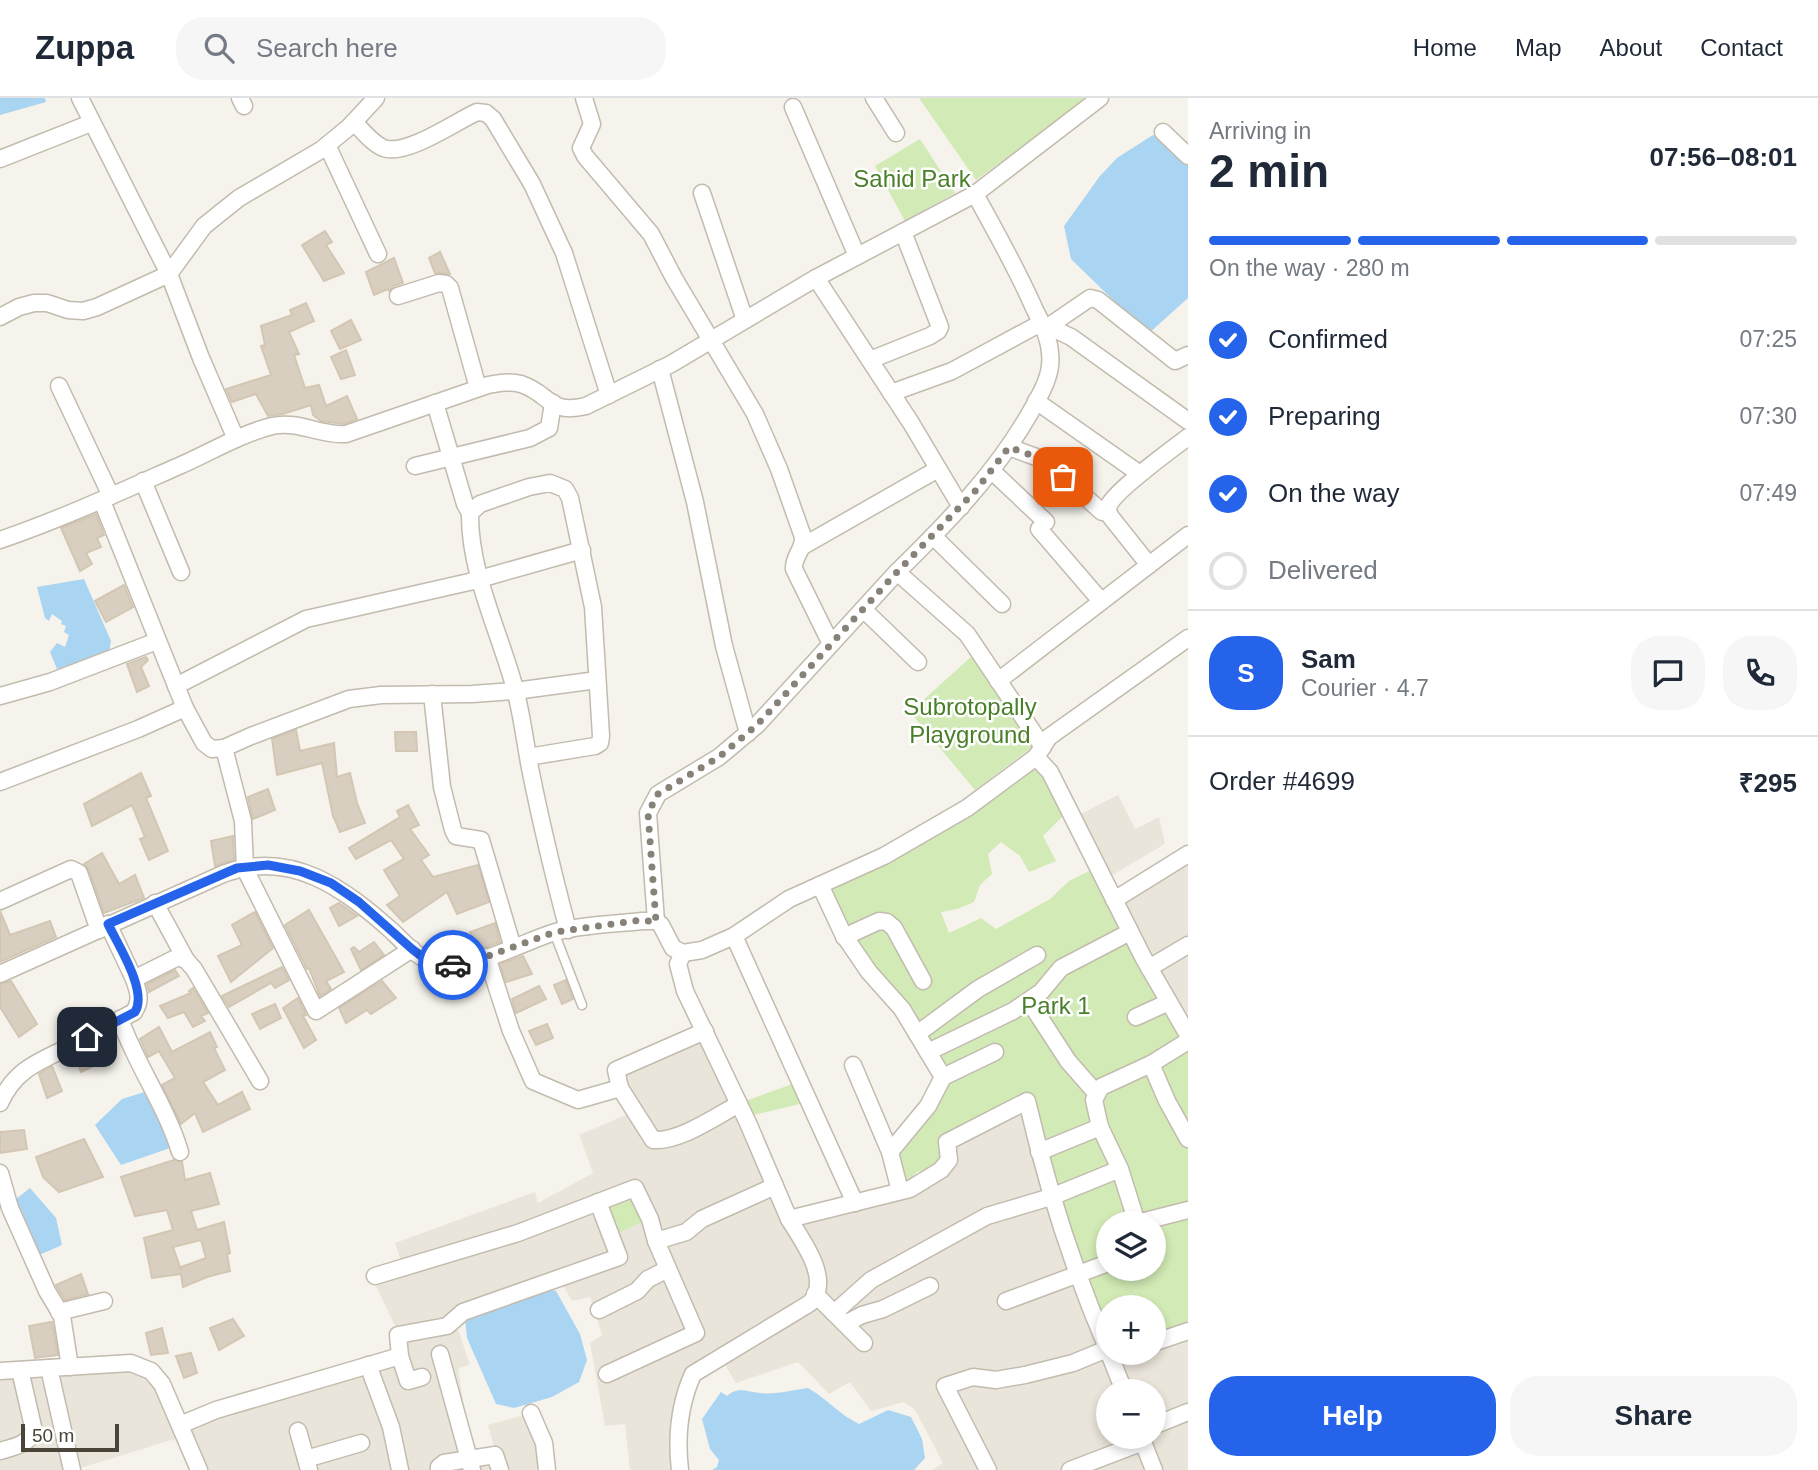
<!DOCTYPE html>
<meta charset="utf-8">
<style>
:root{--surface:#fff;--page:#f6f6f7;--text:#1f2937;--muted:#747a83;--line:#e0e1e3;--accent:#2563eb}
body{margin:0;font-family:Helvetica,sans-serif;background:var(--page);color:var(--text);height:100vh;display:flex;flex-direction:column;font-size:26px;white-space:nowrap}
*{box-sizing:border-box;margin:0}
p{font-size:23px;color:var(--muted)}
.icon{flex:none;width:38px;height:38px;fill:none;stroke:currentColor;stroke-width:2;stroke-linecap:round;stroke-linejoin:round}
.map{position:relative;flex:1;overflow:hidden}
.panel{display:flex;flex-direction:column;background:var(--surface);width:630px}
.panel>*{flex:none}
.tools{position:absolute;left:1096px;top:1113px;display:grid;gap:14px}
.tools a{display:grid;place-items:center;width:70px;height:70px;border-radius:50%;background:var(--surface);box-shadow:0 4px 10px #0003;font-size:35px}
.scale{position:absolute;left:21px;bottom:18px;width:98px;box-sizing:border-box;padding-left:7px;border:4px solid #4b4439;border-top:0;font-size:19px;line-height:24px;white-space:nowrap;color:#4b4439;-webkit-text-stroke:5px #fff;paint-order:stroke}
.pin{position:absolute;display:grid;place-items:center;width:60px;height:60px;color:#fff;margin:-30px;border-radius:14px;box-shadow:0 4px 10px #0006}
.courier{position:absolute;display:grid;place-items:center;width:70px;height:70px;margin:-35px;border:5px solid #2563eb;border-radius:50%;background:#fff;color:#222;box-shadow:0 2px 9px #0007}
.overview em{font-style:normal;font-weight:700}
.overview div{display:flex;flex-direction:column-reverse}
.overview{display:flex;align-items:center;justify-content:space-between;height:119px;padding:0 21px}
h1{font-size:46px;font-weight:700;line-height:52px}
.bar{display:grid;grid-template-columns:repeat(4,1fr);gap:10px 7px;align-content:center;height:84px;padding:0 21px}
.bar i{height:9px;border-radius:5px;background:var(--line)}
.bar .active{background:var(--accent)}
.bar p{grid-column:span 4}
.line{display:flex;align-items:center;gap:18px;padding:0 21px;border-top:2px solid var(--line)}
.line div{flex:1}
.round{display:grid;place-items:center;flex:none;width:74px;height:74px;border-radius:28px;background:var(--page)}
ol{padding:0 21px;list-style:none}
li{display:flex;align-items:center;gap:21px;height:77px}
li p{margin-inline-start:auto}
li .icon{padding:7px;border-radius:50%;background:var(--accent);color:#fff;stroke-width:4}
li:last-child{color:var(--muted)}
li i{width:38px;height:38px;border:4px solid var(--line);border-radius:50%}
.cta{display:flex;gap:14px;margin-top:auto;padding:14px 21px}
.cta a{flex:1;height:80px;border-radius:28px;background:var(--accent);color:#fff;font-size:28px;font-weight:700;line-height:80px;text-align:center}
.cta a+a{background:var(--page);color:var(--text)}
header{display:flex;align-items:center;gap:42px;box-sizing:border-box;height:98px;padding:0 35px;background:var(--surface);border-bottom:2px solid var(--line)}
header strong{font-size:33px}
nav{display:flex;gap:38px;margin-inline-start:auto;font-size:24px}
.search{width:490px;height:63px;background:var(--page);display:flex;align-items:center;gap:18px;box-sizing:border-box;padding:0 24px;border-radius:28px;color:var(--muted);font-size:26px}
main{display:flex;flex:1;min-height:0}
.map>svg:first-child{display:block}
.residential{fill:#eae5da;fill-rule:evenodd}
.green{fill:#d2eab5;fill-rule:evenodd}
.water{fill:#a9d4f2}
.building{fill:#d8cfc1;stroke:#d3c7b4;stroke-width:2;fill-rule:evenodd}
.lines{fill:none;stroke-linecap:round;stroke-linejoin:round}
.lane-casing{stroke:#c2bbae;stroke-width:11}
.street-casing{stroke:#c2bbae;stroke-width:19}
.lane{stroke:#fff;stroke-width:8}
.street{stroke:#fff;stroke-width:16}
.done{stroke:#878178;stroke-width:7;stroke-dasharray:0 12.6}
.route{stroke:#2563eb;stroke-width:9}
.labels{text-anchor:middle;dominant-baseline:central;stroke-width:5;stroke-linejoin:round;paint-order:stroke}
.park-label{font-size:24px;fill:#4a7f2a;stroke:#fff}
</style>
<header>
<strong>Zuppa</strong>
<div class="search"><svg class="icon" aria-label="search" viewBox="0 0 24 24"><circle cx="10" cy="10" r="6"/><path d="M15 15l6 6"/></svg>Search here</div>
<nav><a>Home</a><a>Map</a><a>About</a><a>Contact</a></nav>
</header>
<main>
<div class="map">
<svg width="1188" height="1372" viewBox="0 0 1188 1372">
<rect width="100%" height="100%" fill="#f6f3ec"/>
<g class="residential">
<polygon points="1118,697 1135,731 1159,719 1165,746 1109,779 1079,717"/>
<polygon points="1188,761 1188,928 1118,803"/>
<polygon points="701,939 806,1164 812,1185 806,1202 685,1276 678,1372 630,1372 625,1326 605,1328 590,1245 602,1237 590,1199 572,1203 556,1175 443,1223 397,1232 373,1182 405,1176 395,1145 535,1094 538,1105 593,1075 579,1037 640,1011 621,974"/>
<path d="M1023 1010 1101 1248 1071 1263 943 1294 1105 1255 1118 1262 1139 1255H1153V1249L1188 1237V1372H932L943 1365 915 1312 904 1304 871 1313 850 1284 829 1296 798 1264 736 1285 724 1265 817 1202 797 1123 903 1102 920 1087 953 1047ZM1108 1293H1153V1339H1108Z"/>
<polygon points="457,1229 470,1266 458,1271 471,1354 495,1352 488,1327 524,1317 540,1349 541,1372 201,1372 184,1329 408,1258 402,1240"/>
<polygon points="128,1269 144,1273 156,1287 181,1339 74,1372 0,1372 0,1276"/>
</g>
<g class="green">
<polygon points="919,0 1089,0 976,82"/>
<polygon points="920,41 955,95 905,123 875,68"/>
<polygon points="972,558 1039,644 975,692 910,614"/>
<path d="M1035 665 1047 678 1066 715 1043 738 1056 763 1029 774 1020 758 1001 744 988 756 992 776 980 787 974 804 957 811 941 814 949 835 981 820 996 831 1050 801 1069 783 1091 772 1188 946V1227L1153 1239V1209H1108V1241L1091 1203 1030 998 942 1038 944 1062 936 1068 917 1074 904 1088 896 1055 943 992 874 871 842 826 827 791ZM1108 1125H1153V1171H1108Z"/>
<polygon points="798,984 808,1004 749,1018 743,1004"/>
<polygon points="635,1090 650,1121 613,1137 598,1104"/>
</g>
<g class="water">
<polygon points="0,0 45,0 46,4 0,17"/>
<polygon points="1153,37 1188,60 1188,200 1148,236 1071,161 1064,128 1100,78 1117,60"/>
<polygon points="84,481 111,543 109,554 57,571 50,554 57,545 65,549 69,537 64,534 66,528 61,526 62,523 52,516 49,523 45,520 37,489"/>
<polygon points="148,993 173,1049 121,1067 95,1027 122,1001"/>
<polygon points="30,1090 56,1120 62,1147 37,1158 11,1105"/>
<polygon points="544,1190 556,1193 580,1236 587,1262 579,1284 552,1299 514,1310 496,1306 467,1240 465,1221"/>
<path d="M808 1290C827 1301 840 1317 859 1326L888 1312 911 1319 922 1341 925 1360 914 1372H712L717 1369 719 1362 710 1351 702 1321 721 1294 727 1298C738 1288 747 1294 760 1295 775 1297 793 1292 808 1290Z"/>
</g>
<g class="building">
<polygon points="325,133 332,144 326,147 344,175 324,183 302,147"/>
<polygon points="440,154 450,176 449,176 435,175 429,160"/>
<polygon points="394,160 403,185 394,188 389,193 388,191 374,197 366,174"/>
<polygon points="306,205 314,223 289,234 299,256 294,257 305,290 319,287 326,308 347,298 357,321 344,326 321,323 313,317 311,307 283,316 268,318 256,296 232,304 226,291 271,277 261,248 265,247 261,228 292,217 290,212"/>
<polygon points="351,222 361,242 340,251 331,233"/>
<polygon points="346,252 355,277 341,281 331,259"/>
<polygon points="96,416 104,437 97,440 101,449 86,455 92,466 80,473 61,430"/>
<polygon points="124,487 133,509 106,524 95,503"/>
<polygon points="146,559 148,562 141,569 149,588 137,594 127,566"/>
<polygon points="296,632 300,653 334,645 337,679 350,675 357,705 365,725 340,734 333,718 322,665 277,677 272,641"/>
<polygon points="395,634 416,634 417,653 396,653"/>
<polygon points="141,675 151,698 146,700 168,753 149,762 140,741 145,739 132,707 92,728 84,706"/>
<polygon points="268,691 275,712 253,721 248,699"/>
<polygon points="408,707 419,727 410,731 429,757 421,762 433,779 478,767 489,804 457,816 447,794 403,824 387,807 400,798 384,772 404,761 391,742 356,761 349,750 400,719 397,713"/>
<polygon points="233,738 234,762 215,768 211,743"/>
<polygon points="102,755 119,786 135,777 144,800 104,815 89,772 84,766"/>
<polygon points="339,805 357,818 339,828 330,810"/>
<polygon points="309,812 344,874 326,883 331,891 320,898 309,870 307,871 285,827"/>
<polygon points="0,813 10,837 50,823 56,839 0,864"/>
<polygon points="255,814 273,850 231,884 218,858 242,847 232,827"/>
<polygon points="495,825 500,844 478,852 470,834"/>
<polygon points="374,844 384,857 361,872 351,851 354,849 359,854"/>
<polygon points="523,858 532,876 506,884 500,866"/>
<polygon points="282,869 289,882 275,890 271,885 229,909 222,898"/>
<polygon points="175,872 179,878 149,894 147,886"/>
<polygon points="566,882 573,901 562,906 554,887"/>
<polygon points="11,883 37,926 19,939 0,909 0,886"/>
<polygon points="382,883 396,900 371,916 367,912 346,925 339,910"/>
<polygon points="539,888 546,901 516,915 512,901"/>
<polygon points="193,890 208,915 201,918 205,923 193,929 184,914 168,920 160,908 191,895 189,893"/>
<polygon points="298,900 306,917 303,918 316,942 304,950 283,910"/>
<polygon points="275,906 281,920 260,931 252,916"/>
<polygon points="547,926 553,940 536,947 529,933"/>
<polygon points="159,929 172,954 210,934 217,949 214,950 225,972 203,984 218,1007 242,994 250,1011 203,1034 195,1015 181,1026 162,987 175,980 159,953 148,959 140,941"/>
<polygon points="90,950 98,966 81,974 75,958"/>
<polygon points="52,968 62,993 47,1000 39,976"/>
<polygon points="24,1032 27,1051 0,1055 0,1034"/>
<polygon points="84,1041 103,1079 59,1094 43,1079 36,1059"/>
<path d="M174 1062 182 1064 185 1082 210 1075 219 1106 191 1113 197 1132 224 1124 230 1155 227 1156 230 1173 207 1179 183 1189 181 1176 152 1180 144 1140 173 1132 167 1112 135 1118 121 1079ZM201 1142 206 1160 181 1169V1172L173 1149Z"/>
<polygon points="81,1176 88,1196 65,1202 56,1187"/>
<polygon points="233,1221 244,1238 219,1252 210,1230"/>
<polygon points="52,1224 58,1257 35,1260 29,1228"/>
<polygon points="162,1230 168,1255 151,1257 146,1235"/>
<polygon points="191,1255 197,1275 184,1280 176,1258"/>
</g>
<g class="lines">
<g class="lane-casing">
<polyline id="lane" points="554,834 582,907"/>
</g>
<g class="street-casing">
<g id="street">
<polyline points="80,0 169,176 201,260 236,341"/>
<polyline points="240,0 244,8"/>
<path d="M584 0 592 26 581 50 585 58 651 136 674 180 755 316 779 371 803 439C804 452 793 458 794 471L831 546"/>
<polyline points="874,0 896,35"/>
<polyline points="793,9 857,158"/>
<path d="M354 24C362 32 375 49 387 51 411 55 455 24 477 14L486 15 493 21 532 86 564 155 609 297"/>
<polyline points="1163,34 1188,58"/>
<polyline points="327,47 378,156"/>
<polyline points="0,61 91,25"/>
<polyline points="702,95 745,222"/>
<polyline points="816,180 911,325 961,409"/>
<polyline points="398,198 439,185 446,186 450,190 478,290"/>
<polyline points="0,219 19,209 34,205 47,205 68,212 83,213 97,209 169,176 204,128 239,100 321,52 349,29 376,0"/>
<polyline points="1049,228 1090,200 1098,202 1175,263 1188,257"/>
<polyline points="870,262 930,238 938,233 940,229 903,134"/>
<polyline points="660,271 695,404 724,548 748,635"/>
<polyline points="59,288 111,398"/>
<polyline points="891,295 952,273 1041,225 1071,239 1188,323"/>
<polyline points="1036,303 1140,376"/>
<polyline points="435,305 465,406 470,415"/>
<polyline points="1009,349 1044,362 1102,414"/>
<polyline points="415,368 530,340 549,330 553,305"/>
<polyline points="992,373 1046,424"/>
<polyline points="143,383 181,474"/>
<polyline points="102,403 185,610 204,645 212,651 224,650 251,638 349,601 381,597 472,596 515,593 597,582"/>
<polyline points="1039,431 1101,503"/>
<polyline points="933,438 1002,506"/>
<path d="M0 442C61 421 120 394 179 368 209 355 240 336 272 328 299 322 320 338 346 336L488 287C499 285 510 283 521 286 551 296 548 317 586 308L671 266 816 180 975 96 1100 0"/>
<polyline points="803,448 938,371"/>
<path d="M1149 467 1110 418C1108 412 1107 413 1109 407 1116 392 1172 351 1188 339"/>
<path d="M897 474C947 425 995 376 1030 315 1040 297 1053 277 1050 255 1049 239 1041 224 1034 210 1017 171 996 134 975 96"/>
<polyline points="863,511 918,564"/>
<polyline points="998,583 1188,437"/>
<polyline points="176,588 306,521 469,484 582,452"/>
<polyline points="432,596 442,689 453,732 456,738 481,742 513,850"/>
<polyline points="0,598 50,584 157,543"/>
<polyline points="224,650 243,723 245,771 316,913 412,851"/>
<path d="M528 659 595 648 600 645 601 638 593 509 570 400 565 391 550 385 529 389 480 406 470 415C469 474 500 535 515 591 522 617 525 644 530 670 541 725 554 779 568 832"/>
<polyline points="1036,659 1050,674 1143,859 1188,937"/>
<polyline points="0,684 138,631 185,610"/>
<polyline points="820,787 843,836 869,874 902,911 943,979 928,1008 890,1054"/>
<polyline points="1114,802 1188,756"/>
<polyline points="0,803 71,771 79,775 99,832"/>
<polyline points="155,805 186,862"/>
<polyline points="656,823 648,715 658,696 719,659 757,627 897,474 967,536 1043,649"/>
<polyline points="108,826 134,881"/>
<polyline points="734,838 855,1105"/>
<polyline points="844,839 879,823 887,824 894,830 923,883"/>
<polyline points="683,855 678,866 685,893 748,1025 789,1121"/>
<polyline points="487,859 511,933 533,983 578,1002 620,990 616,972 705,933"/>
<polyline points="1149,870 1188,847"/>
<path d="M0 876 223 776C291 750 345 791 393 834 406 847 422 864 441 867 469 873 524 844 552 835 577 827 615 826 642 823H656L661 827 673 850 683 855 702 852 734 838 789 801 884 758 967 710 1036 659 1049 639 1188 540"/>
<polyline points="1029,903 1068,963 1096,995"/>
<polyline points="1136,919 1169,904"/>
<path d="M120 921C136 967 166 1007 180 1054"/>
<polyline points="917,936 978,891 1037,857"/>
<polyline points="928,954 1013,913 1041,894 1061,870 1130,834"/>
<polyline points="1151,966 1167,1003 1188,1041"/>
<polyline points="853,967 890,1054 900,1093"/>
<polyline points="943,979 995,954"/>
<path d="M620 990 653 1042C680 1044 716 1018 739 1006"/>
<path d="M0 1005C15 971 40 963 71 948 92 937 113 925 134 914 142 902 138 893 134 881L178 859 186 862 194 871 260 983"/>
<polyline points="1039,1054 1100,1029"/>
<polyline points="0,1075 10,1110 47,1193 62,1218 70,1269"/>
<polyline points="1137,1125 1120,1071 1100,1029 1094,1002 1101,989 1151,966 1188,943"/>
<polyline points="1137,1125 1188,1112"/>
<polyline points="375,1178 518,1135 635,1090 650,1121 656,1143 686,1134 702,1121 775,1088"/>
<polyline points="815,1196 864,1245"/>
<polyline points="1006,1203 1108,1165"/>
<polyline points="599,1212 637,1193 648,1181 668,1171"/>
<polyline points="59,1214 104,1203"/>
<polyline points="834,1215 871,1182 987,1118 1051,1099 1120,1071"/>
<polyline points="845,1226 862,1217 883,1211 930,1188"/>
<polyline points="1153,1245 1188,1233"/>
<polyline points="1109,1255 1124,1293"/>
<polyline points="440,1256 472,1372"/>
<polyline points="368,1267 391,1329 400,1372"/>
<polyline points="49,1270 72,1372"/>
<polyline points="0,1273 131,1265 151,1273 162,1286 199,1372"/>
<polyline points="607,1276 696,1235 656,1143"/>
<polyline points="422,1279 408,1283 400,1258 398,1237 447,1228 463,1214 619,1159 598,1104"/>
<polyline points="531,1315 544,1345 547,1372"/>
<polyline points="180,1327 216,1312 400,1258"/>
<polyline points="1153,1328 1188,1314"/>
<polyline points="298,1333 309,1372"/>
<polyline points="1141,1339 1154,1372"/>
<path d="M0 1353C13 1349 28 1347 34 1333L20 1272"/>
<polyline points="306,1361 361,1345"/>
<polyline points="439,1372 439,1369 444,1365 495,1357 500,1372"/>
<path d="M680 1372C676 1338 679 1307 693 1276L797 1213C801 1210 808 1207 811 1204 832 1181 801 1141 789 1121L910 1091 941 1072 949 1062 947 1044 1027 1003C1047 1089 1073 1171 1108 1252"/>
<polyline points="988,1372 945,1288 973,1279 996,1282 1025,1277 1073,1265 1107,1251"/>
<polyline points="1070,1372 1143,1344"/>
</g>
</g>
<use href="#lane" class="lane"/>
<use href="#street" class="street"/>
</g>
<g class="lines">
<polyline class="done" points="453,867 477,862 555,834 642,822 656,824 648,715 658,696 719,659 757,627 897,474 977,391 1009,349 1044,362 1063,379"/>
<path class="route" d="M87 939 135 914C148 893 118 847 108 826L237 770 268 767 300 773 331 785 359 804 412 851 425 861 440 867H453"/>
</g>
<g class="labels">
<g class="park-label">
<text x="912" y="80">Sahid Park</text>
<text x="970" y="608">Subrotopally<tspan x="970" dy="28">Playground</tspan></text>
<text x="1056" y="907">Park 1</text>
</g>
</g>
</svg>
<div class="tools">
<a><svg class="icon" aria-label="layers" viewBox="0 0 24 24"><path d="M12 4l9 5-9 5-9-5zM3 14l9 5 9-5"/></svg></a>
<a>+</a>
<a>−</a>
</div>
<div class="scale">50 m</div>
<div class="pin" style="left:1063px;top:379px;background:#ea580c"><svg class="icon" aria-label="bag" viewBox="0 0 24 24"><path d="M5 8h14l-1 12H6zM9 8a3 3 0 0 1 6 0"/></svg></div>
<div class="pin" style="left:87px;top:939px;background:#1f2937"><svg class="icon" aria-label="home" viewBox="0 0 24 24"><path d="M3 11l9-7 9 7M6 9v11h12V9"/></svg></div>
<div class="courier" style="left:453px;top:867px"><svg class="icon" aria-label="car" viewBox="0 0 24 24"><path d="M5 17H2v-5l4-1 3-4h7l3 4 3 1v5h-3M9 17h6M6 11h13"/><circle cx="7" cy="17" r="2"/><circle cx="17" cy="17" r="2"/></svg></div>
</div>
<section class="panel">
<div class="overview"><div><h1>2 min</h1><p>Arriving in</p></div><em>07:56–08:01</em></div>
<div class="bar"><i class="active"></i><i class="active"></i><i class="active"></i><i></i><p>On the way · 280 m</p></div>
<ol>
<li><svg class="icon" aria-label="check" viewBox="0 0 24 24"><path d="M5 12l5 5 9-10"/></svg>Confirmed<p>07:25</p></li>
<li><svg class="icon" aria-label="check" viewBox="0 0 24 24"><path d="M5 12l5 5 9-10"/></svg>Preparing<p>07:30</p></li>
<li><svg class="icon" aria-label="check" viewBox="0 0 24 24"><path d="M5 12l5 5 9-10"/></svg>On the way<p>07:49</p></li>
<li><i></i>Delivered</li>
</ol>
<div class="line" style="height:126px"><b class="round" style="background:var(--accent);color:#fff">S</b><div><b>Sam</b><p>Courier · 4.7</p></div><a class="round"><svg class="icon" aria-label="chat" viewBox="0 0 24 24"><path d="M4 5h16v11H9l-5 4z"/></svg></a><a class="round"><svg class="icon" aria-label="phone" viewBox="0 0 24 24"><path d="M5 4h4l2 5-3 2q2 4 5 5l2-3 5 2v4C11 20 4 13 5 4z"/></svg></a></div>
<div class="line" style="height:91px"><div>Order #4699</div><b>₹295</b></div>
<div class="cta"><a>Help</a><a>Share</a></div>
</section>
</main>
